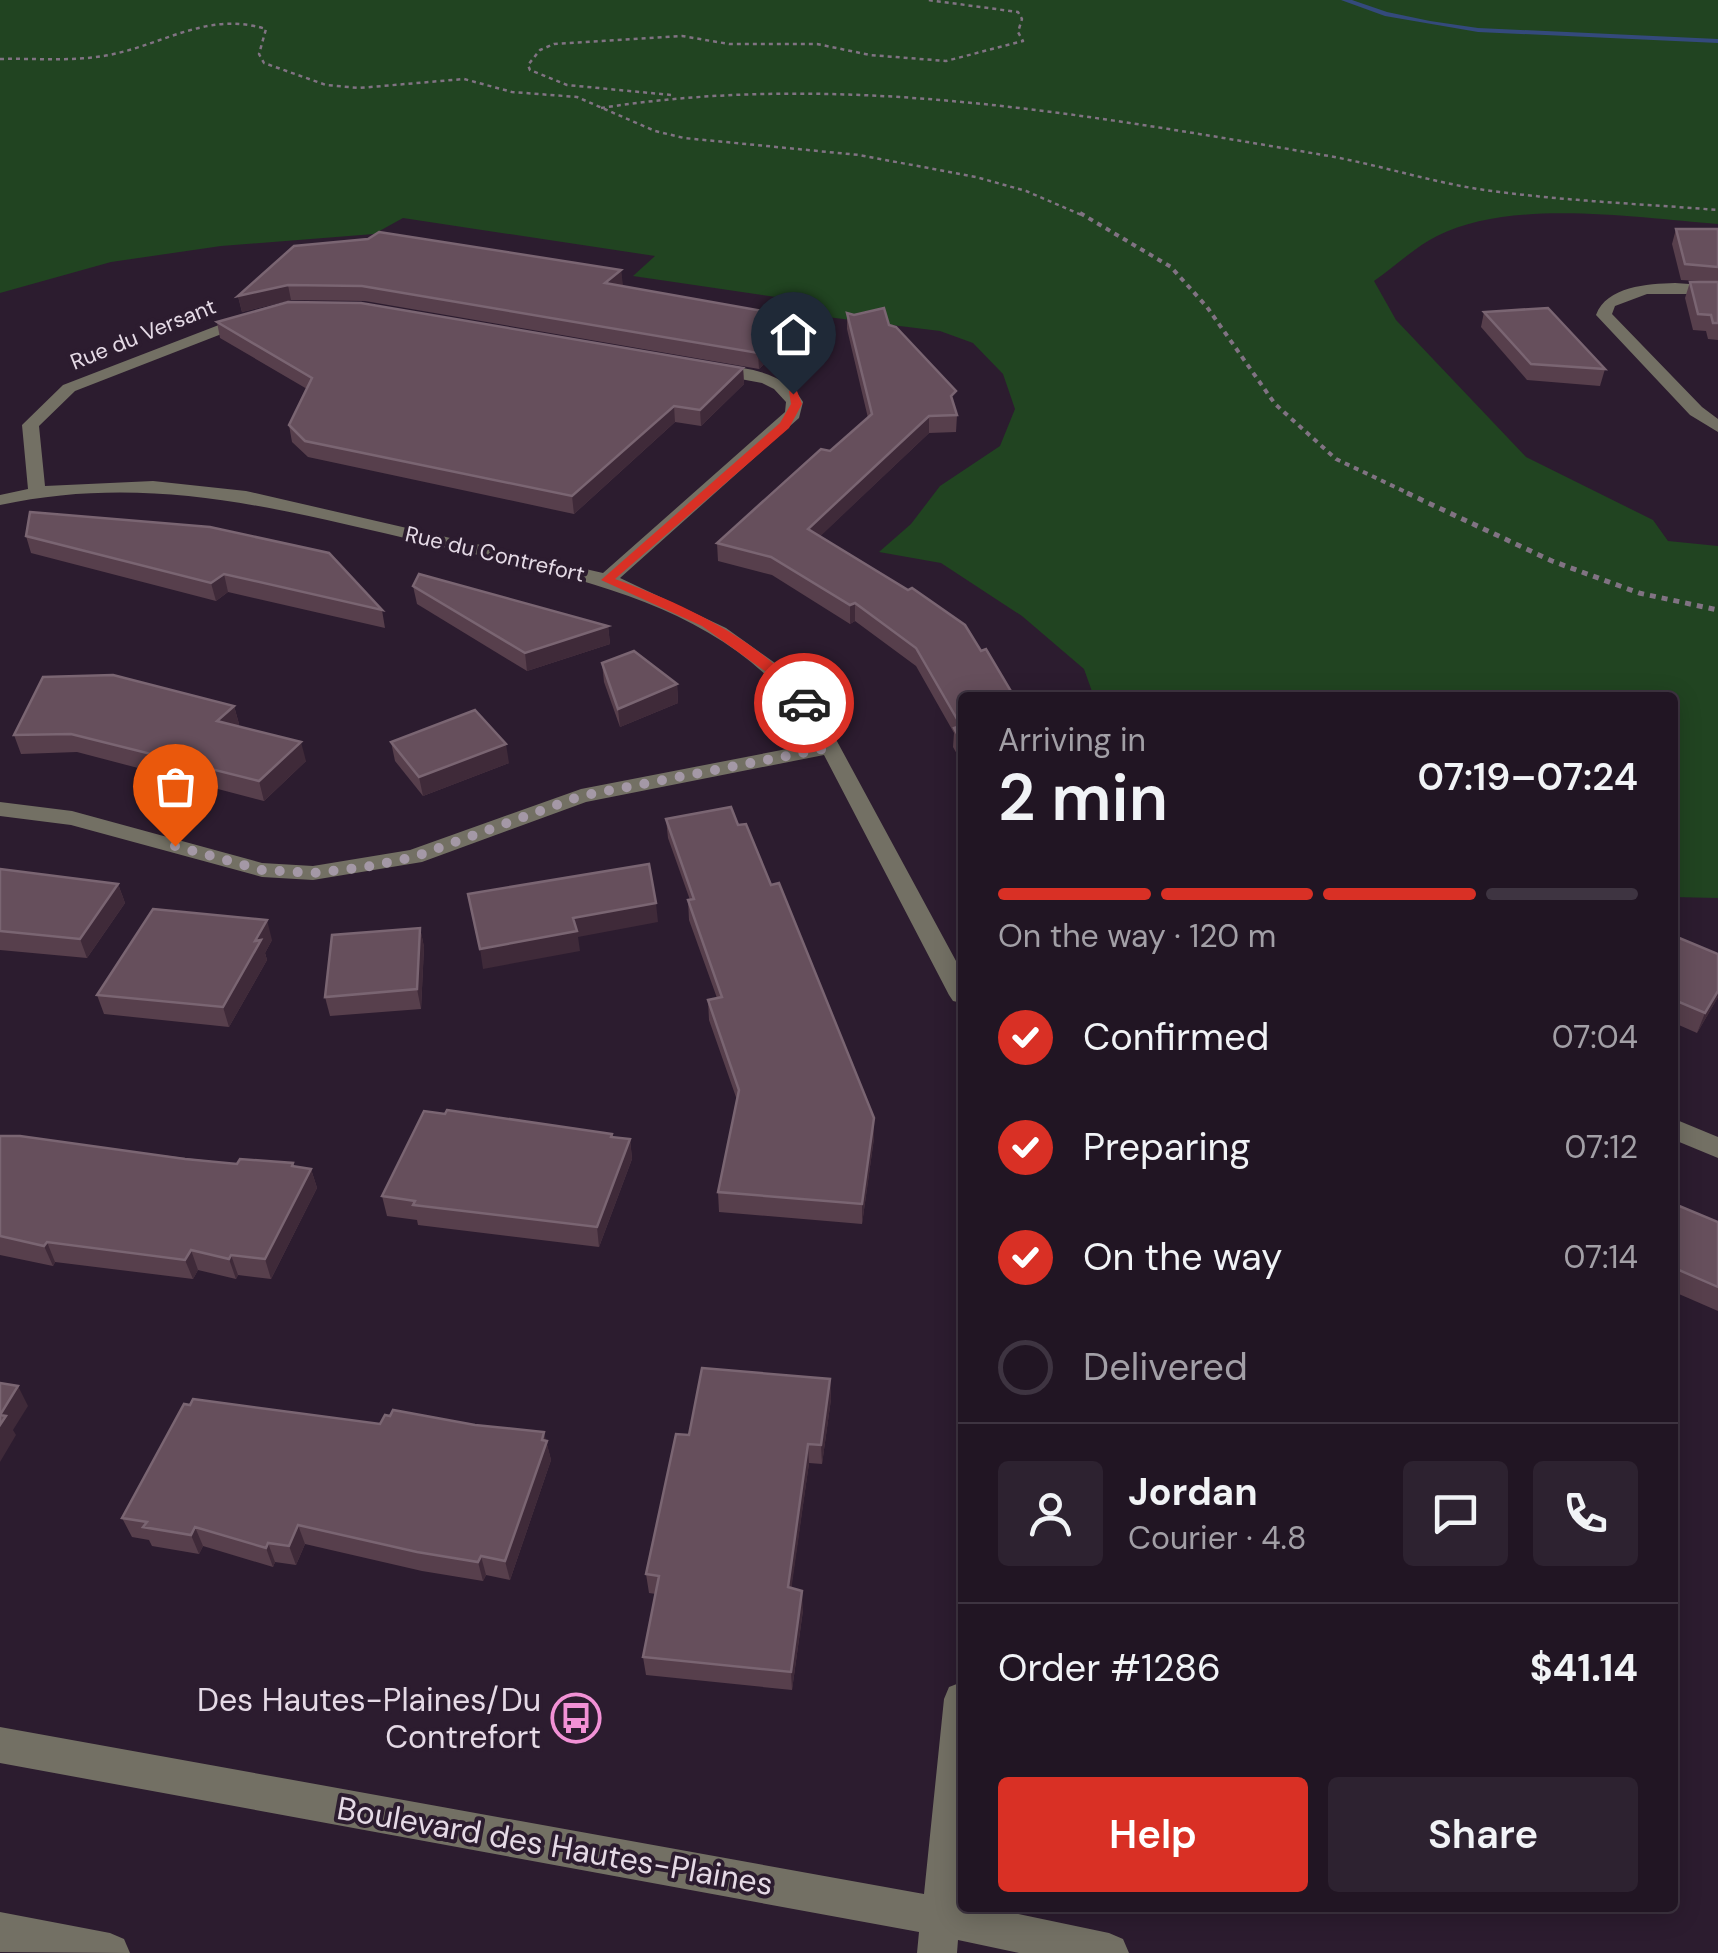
<!DOCTYPE html>
<meta charset="utf-8">
<style>
:root{--surface:#211523;--page:#2d2230;--text:#f1f3f6;--muted:#a29fa6;--line:#3e3441;--accent:#d93025}
body{margin:0;font-family:"DM Sans",sans-serif;background:var(--page);color:var(--text);height:100vh;display:flex;flex-direction:column;font-size:38px;white-space:nowrap}
*{box-sizing:border-box;margin:0}
p{font-size:32px;color:var(--muted)}
.icon{flex:none;width:55px;height:55px;fill:none;stroke:currentColor;stroke-width:2;stroke-linecap:round;stroke-linejoin:round}
.map{position:relative;flex:1;overflow:hidden}
.drawer{position:absolute;left:958px;top:692px;width:720px;height:1220px;display:flex;flex-direction:column;background:var(--surface);border-radius:10px;box-shadow:0 5px 25px #0003,0 0 0 2px var(--line)}
.drawer>*{flex:none}
.pin{position:absolute;display:grid;place-items:center;width:85px;height:85px;color:#fff;margin:-102px -42px;border-radius:50% 50% 50% 0;rotate:-45deg;box-shadow:0 0 10px #0007}
.pin .icon{rotate:45deg}
.courier{position:absolute;display:grid;place-items:center;width:100px;height:100px;margin:-50px;border:8px solid #d93025;border-radius:50%;background:#fff;color:#222;box-shadow:0 2px 12px #0007}
.head em{font-style:normal;font-weight:600}
.head div{display:flex;flex-direction:column-reverse}
.head{display:flex;align-items:center;justify-content:space-between;height:170px;padding:0 40px}
h1{font-size:65px;font-weight:600;line-height:75px}
.bar{display:grid;grid-template-columns:repeat(4,1fr);gap:15px 10px;align-content:center;height:120px;padding:0 40px}
.bar i{height:12px;border-radius:8px;background:var(--line)}
.bar .on{background:var(--accent)}
.bar p{grid-column:span 4}
.line{display:flex;align-items:center;gap:25px;padding:0 40px;border-top:2px solid var(--line)}
.line div{flex:1}
.round{display:grid;place-items:center;flex:none;width:105px;height:105px;border-radius:10px;background:var(--page)}
ol{padding:0 40px;list-style:none}
li{display:flex;align-items:center;gap:30px;height:110px}
li p{margin-inline-start:auto}
li .icon{padding:10px;border-radius:50%;background:var(--accent);color:#fff;stroke-width:4}
li:last-child{color:var(--muted)}
li i{width:55px;height:55px;border:5px solid var(--line);border-radius:50%}
.action{display:flex;gap:20px;margin-top:auto;padding:20px 40px}
.action a{flex:1;height:115px;border-radius:10px;background:var(--accent);color:#fff;font-size:40px;font-weight:600;line-height:115px;text-align:center}
.action a+a{background:var(--page);color:var(--text)}
.map>svg:first-child{display:block}
.green{fill:#214421}
.lines{fill:none;stroke-linecap:round;stroke-linejoin:round}
.stream{fill:#344a7c;fill-rule:evenodd}
.path-far2{stroke:#817383;stroke-width:2.5;stroke-dasharray:4 4;stroke-linecap:butt}
.path-far1{stroke:#817383;stroke-width:4;stroke-dasharray:5 5;stroke-linecap:butt}
.path{stroke:#817383;stroke-width:5;stroke-dasharray:6 6;stroke-linecap:butt}
.minor{fill:#737064;fill-rule:evenodd}
.wall{fill:#573f4c}
.shaded-wall{fill:#3f2a39}
.building{fill:#664f5c;stroke:#7a6572;stroke-width:2.5}
.route{fill:#d93025}
.done{stroke:#a498a6;stroke-width:10;stroke-dasharray:0 18}
.labels{text-anchor:middle;dominant-baseline:central;stroke-width:8;stroke-linejoin:round;paint-order:stroke}
.far-street-label{font-size:22px;fill:#e5dae6;stroke:#2c1c2f}
.near-poi-label{font-size:32px;fill:#e5dae6;stroke:#2c1c2f;text-anchor:end}
.near-street-label{font-size:32px;fill:#e5dae6;stroke:#2c1c2f}
</style>
<div class="map">
<svg width="1718" height="1953" viewBox="0 0 1718 1953">
<rect width="100%" height="100%" fill="#2c1c2f"/>
<path class="green" d="M0 0H1718V224C1635 218 1513 198 1437 236 1415 247 1394 267 1374 281L1396 320 1526 457 1653 520 1668 541 1718 546V898L1673 897 1672 698 1094 697 1084 669 1022 616 941 563 879 552 911 524 940 486 1000 446 1015 409 1003 374 973 343 940 331 819 316 783 298 633 276 655 256 403 218 374 234 221 246 111 262 0 293Z"/>
<g class="lines">
<polygon class="stream" points="1341,0 1352,0 1387,12 1430,21 1478,28 1718,39 1718,43 1478,32 1385,16"/>
<g class="path-far2">
<path d="M0 59C36 58 73 62 109 55 165 44 208 11 266 29L259 54 264 63 326 85 359 88 464 79 512 92 577 97 655 131 684 138 859 155 976 177 1026 191 1084 216"/>
<polyline points="671,95 567,85 530,70 528,65 540,50 554,44 682,36 729,44 817,44 870,55 946,61 1023,41 1018,32 1022,19 1018,12 928,0"/>
<path d="M601 108C844 70 1090 115 1329 156 1384 166 1437 184 1492 191 1567 201 1643 204 1718 210"/>
</g>
<polyline class="path-far1" points="1080,213 1171,267 1207,307 1275,404 1336,459 1412,495"/>
<polyline class="path" points="1407,493 1552,561 1639,593 1718,610"/>
<g class="minor">
<path d="M1675 283 1718 286V294H1647L1615 306 1612 314 1702 407 1718 419V432L1690 415 1596 315C1607 286 1647 284 1675 283Z"/>
<path d="M250 313 258 318 255 321 75 391 39 426 45 486 153 481 246 491 603 573 785 412 786 402 774 389 762 383 708 373V367C738 363 788 373 803 402L799 418 620 578 726 628 775 663 819 708 962 972V1003L953 1001 949 995 824 755 586 802 422 862 313 880 262 877 71 825 0 816V802L72 811 262 863 313 866 410 850 581 789 818 743C744 603 565 576 426 543 280 509 151 473 0 505V495L28 489 22 425 63 385Z"/>
<polygon points="1672,1118 1718,1137 1718,1158 1672,1139"/>
<polygon points="962,1682 962,1908 990,1908 1109,1933 1123,1939 1129,1953 1019,1953 958,1940 957,1953 917,1953 919,1932 0,1763 0,1727 924,1894 944,1699 949,1687"/>
<polygon points="0,1912 110,1933 124,1939 130,1953 0,1952"/>
</g>
</g>
<g class="wall">
<polygon points="1676,229 1718,229 1718,282 1681,280 1672,244"/>
<polygon points="294,246 621,270 622,286 796,317 796,333 759,369 365,301 291,300 242,312 238,296"/>
<polygon points="1690,282 1718,282 1718,340 1708,339 1706,331 1693,330 1685,298"/>
<polygon points="1484,312 1605,369 1600,386 1527,380 1481,327"/>
<polygon points="847,313 889,325 955,408 957,415 956,432 929,433 820,536 962,698 962,763 953,747 954,733 916,666 855,621 850,624 772,575 718,561 717,543 830,451 868,418 847,329"/>
<polygon points="217,322 743,368 744,384 701,426 675,422 574,514 308,457 292,442 289,425 307,389 220,338"/>
<polygon points="30,512 382,610 385,628 228,592 216,601 31,553 26,536"/>
<polygon points="413,586 608,626 610,644 527,671 417,604"/>
<polygon points="602,663 677,684 678,703 620,727 604,682"/>
<polygon points="234,706 239,724 237,726 306,761 264,801 77,752 21,754 14,735"/>
<polygon points="391,742 509,763 423,796 395,761"/>
<polygon points="666,819 738,825 771,885 874,1118 874,1138 862,1224 719,1212 718,1192 737,1100 709,1020 708,1000 717,998 689,920 688,900 690,900 668,838"/>
<polygon points="0,869 118,884 125,903 87,958 0,950"/>
<polygon points="420,928 424,947 421,1009 330,1016 325,997"/>
<polygon points="1672,935 1718,997 1697,1033 1672,1022"/>
<polygon points="272,940 265,953 267,960 229,1027 104,1014 97,995"/>
<polygon points="612,1134 613,1137 630,1139 632,1159 599,1247 418,1225 417,1220 387,1216 382,1196"/>
<polygon points="0,1136 237,1164 293,1163 294,1167 311,1169 317,1188 271,1279 238,1275 236,1279 198,1270 193,1279 55,1262 53,1266 0,1255"/>
<polygon points="1672,1203 1718,1222 1718,1311 1672,1291"/>
<polygon points="830,1379 831,1399 822,1464 809,1463 791,1588 803,1610 792,1690 646,1675 643,1657 656,1594 649,1593 646,1574 689,1435"/>
<polygon points="380,1424 546,1441 551,1460 510,1580 486,1575 483,1581 422,1571 305,1544 296,1565 275,1562 273,1567 203,1546 199,1554 152,1546 149,1540 132,1537 122,1518"/>
</g>
<g class="shaded-wall">
<polygon points="621,270 623,285 606,298 605,283"/>
<polygon points="288,285 291,300 242,312 238,296"/>
<polygon points="796,317 796,333 759,369 758,353"/>
<polygon points="743,368 744,384 701,426 700,410"/>
<polygon points="674,406 675,422 574,514 572,496"/>
<polygon points="929,416 929,433 809,547 808,529"/>
<polygon points="224,574 228,592 216,601 211,583"/>
<polygon points="855,603 855,621 850,624 850,605"/>
<polygon points="608,626 610,644 527,671 525,653"/>
<polygon points="677,684 678,703 620,727 618,709"/>
<polygon points="234,706 239,724 222,739 217,721"/>
<polygon points="301,742 306,761 264,801 259,781"/>
<polygon points="506,744 509,763 423,796 419,777"/>
<polygon points="118,884 125,903 87,958 80,939"/>
<polygon points="656,903 658,922 578,937 580,951 483,969 480,949 573,918"/>
<polygon points="267,920 272,940 265,953 267,960 229,1027 223,1007 255,941"/>
<polygon points="420,928 424,947 421,1009 417,989"/>
<polygon points="1718,991 1718,997 1697,1033 1705,1013"/>
<polygon points="874,1118 874,1138 862,1224 862,1204"/>
<polygon points="630,1139 632,1159 599,1247 597,1227"/>
<polygon points="311,1169 317,1188 271,1279 265,1259"/>
<polygon points="47,1242 55,1262 53,1266 44,1246"/>
<polygon points="191,1250 198,1270 193,1279 185,1260"/>
<polygon points="231,1255 238,1275 236,1279 229,1259"/>
<polygon points="830,1379 831,1399 822,1464 821,1445"/>
<polygon points="18,1386 28,1406 13,1430 16,1435 0,1462 0,1415"/>
<polygon points="544,1432 551,1460 510,1580 505,1561"/>
<polygon points="808,1444 809,1463 789,1606 788,1587"/>
<polygon points="298,1525 305,1544 296,1565 289,1546"/>
<polygon points="195,1527 203,1546 199,1554 191,1535"/>
<polygon points="268,1543 275,1562 273,1567 266,1548"/>
<polygon points="481,1556 486,1575 483,1581 478,1562"/>
<polygon points="802,1591 803,1610 792,1690 791,1672"/>
</g>
<g class="building">
<polygon points="1676,229 1718,229 1718,267 1685,264"/>
<polygon points="379,232 621,270 605,283 796,317 758,353 362,286 288,285 238,296 294,246 368,239"/>
<polygon points="1690,282 1718,282 1718,323 1713,323 1711,315 1698,314"/>
<polygon points="288,302 361,303 743,368 700,410 674,406 572,496 305,441 289,425 312,378 217,322"/>
<polygon points="884,308 889,325 896,327 956,391 951,396 957,415 929,416 808,529 908,590 912,588 965,625 981,651 986,649 1015,698 962,698 962,743 954,728 961,726 916,648 855,603 850,605 771,557 717,543 821,449 830,451 872,414 847,313 854,315"/>
<polygon points="1548,308 1605,369 1531,364 1484,312"/>
<polygon points="30,512 210,527 329,553 382,610 224,574 211,583 26,536"/>
<polygon points="419,574 608,626 525,653 413,586"/>
<polygon points="634,651 677,684 618,709 602,663"/>
<polygon points="113,675 234,706 217,721 301,742 259,781 71,734 14,735 43,677"/>
<polygon points="475,710 506,744 419,777 391,742"/>
<polygon points="731,807 738,825 746,824 771,885 779,883 874,1118 862,1204 718,1192 739,1090 708,1000 722,997 688,900 694,899 666,819"/>
<polygon points="649,864 656,903 573,918 577,931 480,949 468,894"/>
<polygon points="0,869 118,884 80,939 0,931"/>
<polygon points="153,909 267,920 255,941 261,940 223,1007 97,995"/>
<polygon points="420,928 417,989 325,997 332,935"/>
<polygon points="1672,935 1718,954 1718,991 1705,1013 1677,1001 1672,1008"/>
<polygon points="447,1110 612,1134 611,1137 630,1139 597,1227 413,1205 415,1201 382,1196 424,1111 445,1114"/>
<polygon points="0,1136 20,1136 185,1159 237,1164 240,1159 293,1163 292,1166 311,1169 265,1259 231,1255 229,1259 191,1250 185,1260 47,1242 44,1246 0,1236"/>
<polygon points="1672,1203 1718,1222 1718,1287 1672,1267"/>
<polygon points="702,1368 830,1379 821,1445 808,1444 788,1587 802,1591 791,1672 643,1657 659,1576 646,1574 676,1434 689,1435"/>
<polygon points="0,1383 18,1386 0,1415 6,1416 0,1425"/>
<polygon points="193,1399 380,1424 385,1415 390,1416 393,1410 475,1425 544,1432 542,1440 547,1441 505,1561 481,1556 478,1562 417,1552 298,1525 289,1546 268,1543 266,1548 195,1527 191,1535 143,1527 147,1522 122,1518 184,1404 190,1405"/>
</g>
<path class="route" d="M789 391H797L802 404 789 428 615 579C686 605 764 641 811 703L804 707 780 682 702 626 601 580 780 423 791 404Z"/>
<g class="lines">
<polyline class="done" points="175,846 262,870 313,873 366,867 414,857 581,796 828,748 804,703"/>
</g>
<defs>
<g id="bus-ring" transform="scale(2.5)"><circle r="9.5" fill="#2c1c2f" stroke="#f291d6" stroke-width="1.5"/><path d="M-5-6H5V4H4V6H2V4H-2V6H-4V4H-5ZM-3.5-4V0h7V-4ZM-3.5 1.2v1.5H-2V1.2ZM2 1.2v1.5H3.5V1.2Z" fill="#f291d6"/></g>
</defs>
<g fill-rule="evenodd">
<use href="#bus-ring" x="576" y="1718"/>
</g>
<g class="labels">
<g class="far-street-label">
<text transform="translate(143 334) rotate(-22)">Rue du Versant</text>
<text transform="translate(495 554) rotate(13)">Rue du Contrefort</text>
</g>
<g class="near-poi-label">
<text x="541" y="1700">Des Hautes-Plaines/Du<tspan x="541" dy="37">Contrefort</tspan></text>
</g>
<g class="near-street-label">
<text transform="translate(555 1846) rotate(10)">Boulevard des Hautes-Plaines</text>
</g>
</g>
</svg>
<div class="pin" style="left:175px;top:846px;background:#ea580c"><svg class="icon" aria-label="bag" viewBox="0 0 24 24"><path d="M5 8h14l-1 12H6zM9 8a3 3 0 0 1 6 0"/></svg></div>
<div class="pin" style="left:793px;top:394px;background:#1f2937"><svg class="icon" aria-label="home" viewBox="0 0 24 24"><path d="M3 11l9-7 9 7M6 9v11h12V9"/></svg></div>
<div class="courier" style="left:804px;top:703px"><svg class="icon" aria-label="car" viewBox="0 0 24 24"><path d="M5 17H2v-5l4-1 3-4h7l3 4 3 1v5h-3M9 17h6M6 11h13"/><circle cx="7" cy="17" r="2"/><circle cx="17" cy="17" r="2"/></svg></div>
<section class="drawer">
<div class="head"><div><h1>2 min</h1><p>Arriving in</p></div><em>07:19–07:24</em></div>
<div class="bar"><i class="on"></i><i class="on"></i><i class="on"></i><i></i><p>On the way · 120 m</p></div>
<ol>
<li><svg class="icon" aria-label="check" viewBox="0 0 24 24"><path d="M5 12l5 5 9-10"/></svg>Confirmed<p>07:04</p></li>
<li><svg class="icon" aria-label="check" viewBox="0 0 24 24"><path d="M5 12l5 5 9-10"/></svg>Preparing<p>07:12</p></li>
<li><svg class="icon" aria-label="check" viewBox="0 0 24 24"><path d="M5 12l5 5 9-10"/></svg>On the way<p>07:14</p></li>
<li><i></i>Delivered</li>
</ol>
<div class="line" style="height:180px"><a class="round"><svg class="icon" aria-label="person" viewBox="0 0 24 24"><circle cx="12" cy="8" r="4"/><path d="M4 21q1-7 8-7t8 7"/></svg></a><div><b>Jordan</b><p>Courier · 4.8</p></div><a class="round"><svg class="icon" aria-label="chat" viewBox="0 0 24 24"><path d="M4 5h16v11H9l-5 4z"/></svg></a><a class="round"><svg class="icon" aria-label="phone" viewBox="0 0 24 24"><path d="M5 4h4l2 5-3 2q2 4 5 5l2-3 5 2v4C11 20 4 13 5 4z"/></svg></a></div>
<div class="line" style="height:130px"><div>Order #1286</div><b>$41.14</b></div>
<div class="action"><a>Help</a><a>Share</a></div>
</section>
</div>
